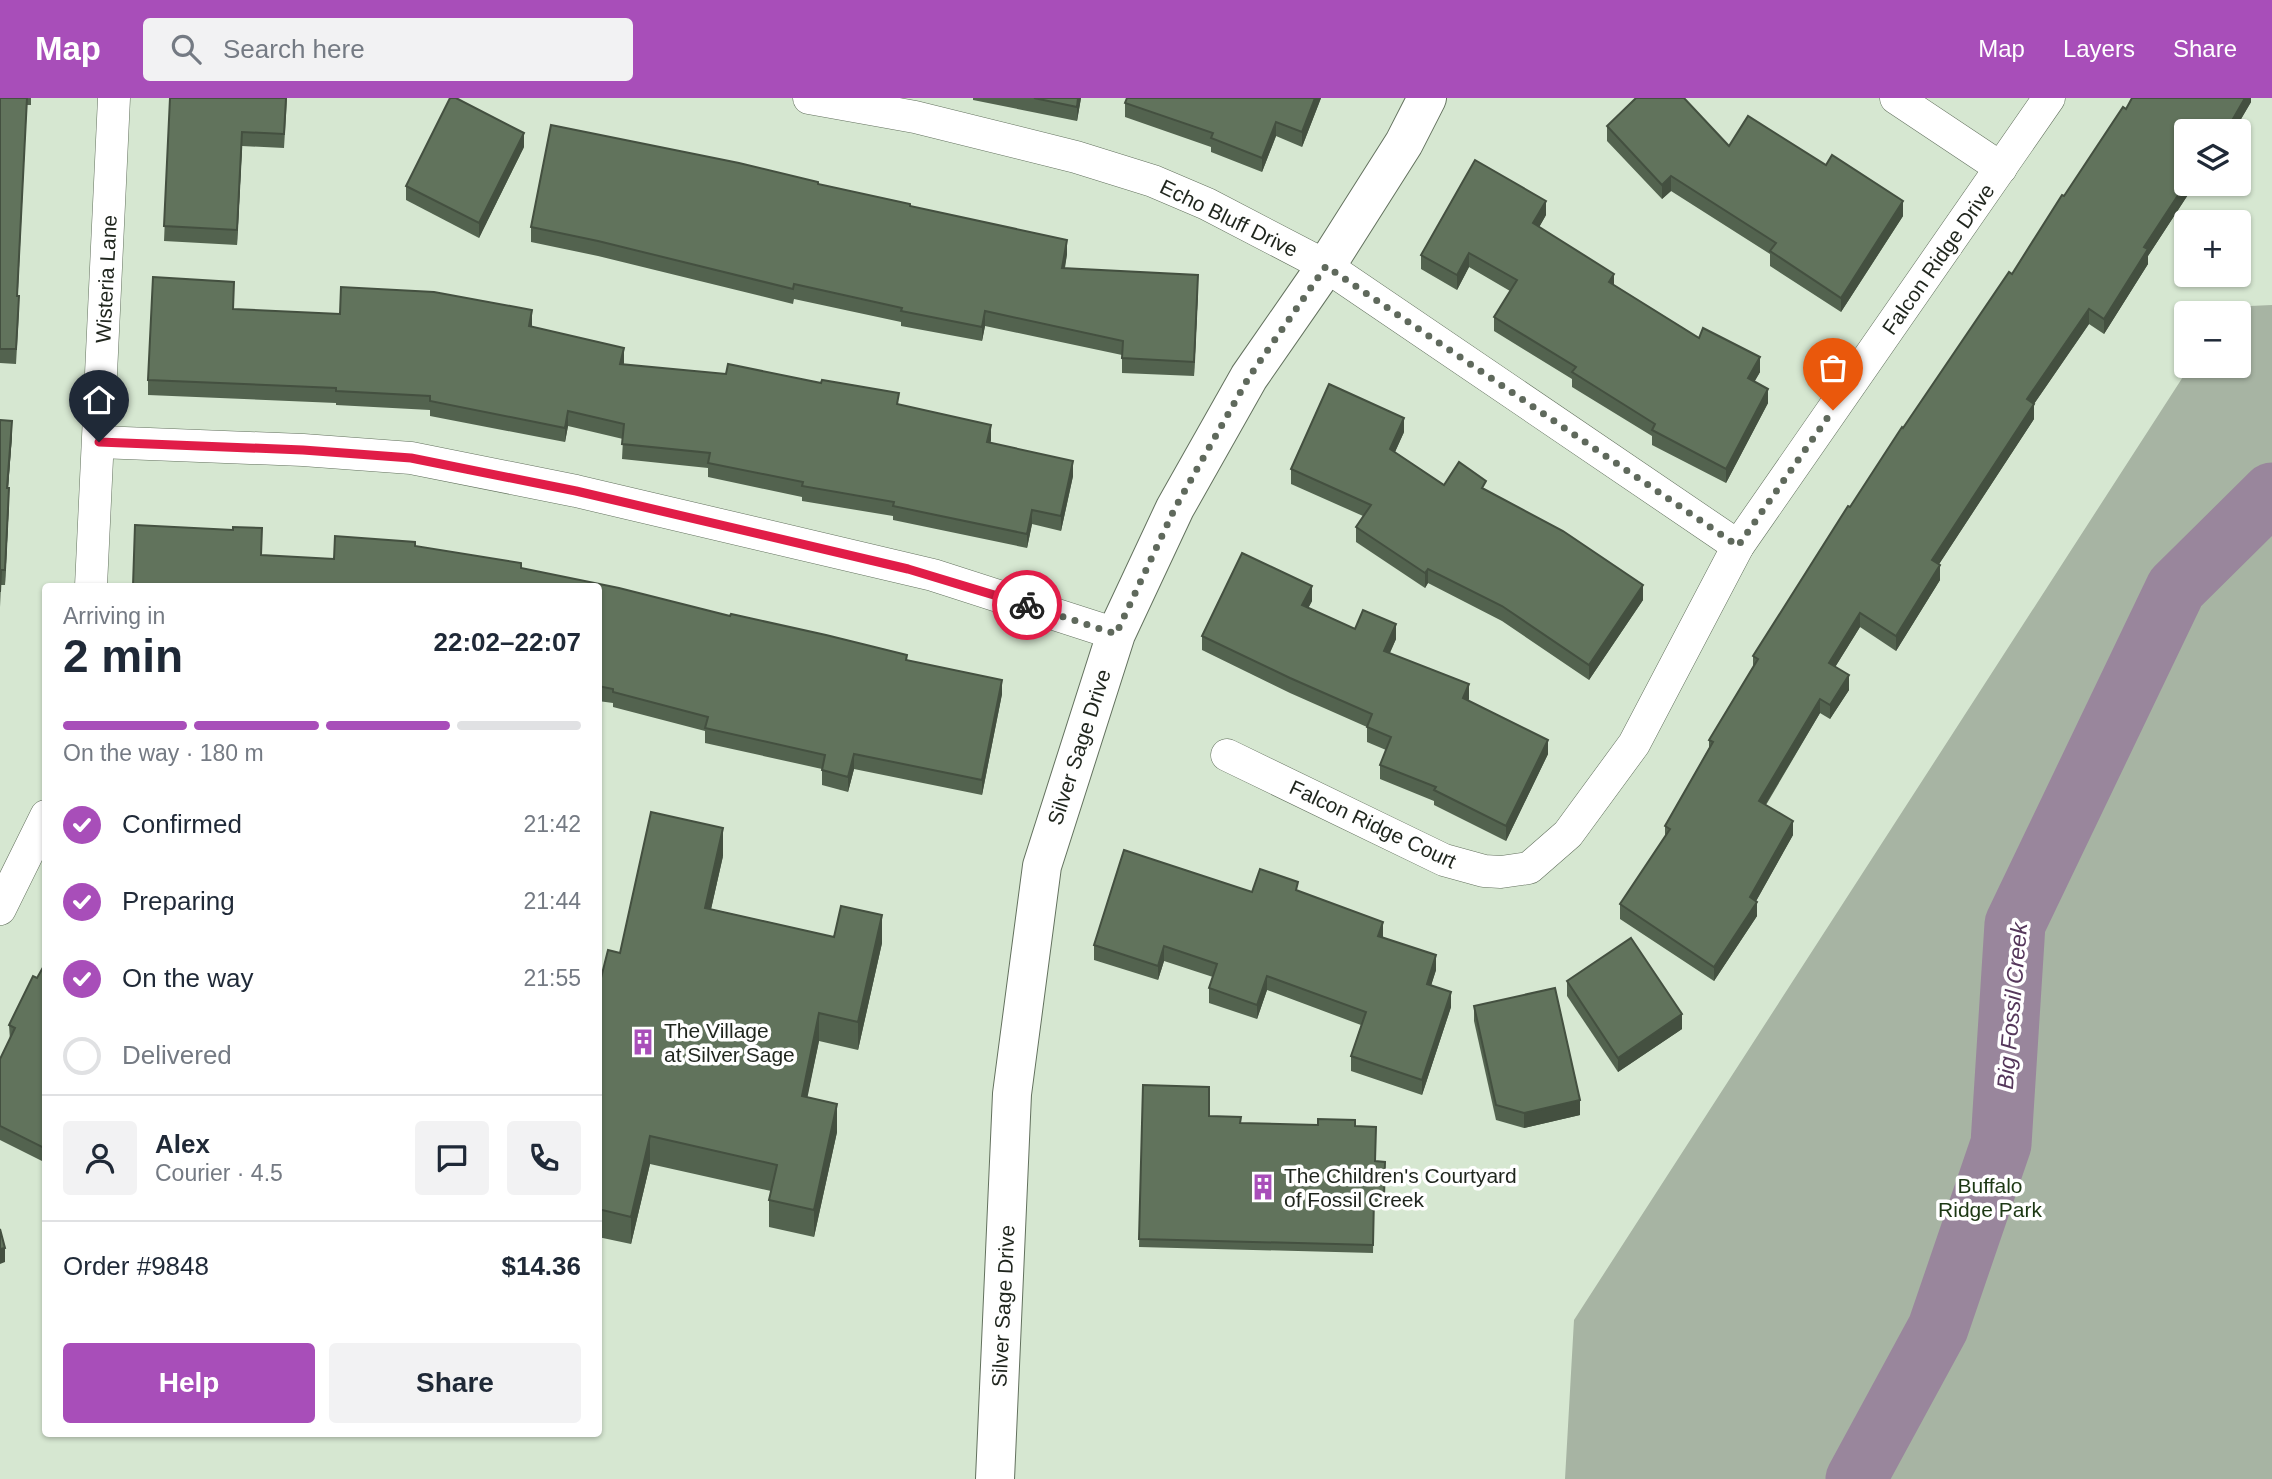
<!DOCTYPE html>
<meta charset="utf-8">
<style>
:root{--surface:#fff;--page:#f2f2f3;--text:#1f2937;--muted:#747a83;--line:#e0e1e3;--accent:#a84eb9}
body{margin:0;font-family:Arial,sans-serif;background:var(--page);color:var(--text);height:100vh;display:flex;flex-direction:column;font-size:26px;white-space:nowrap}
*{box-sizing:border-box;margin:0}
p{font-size:23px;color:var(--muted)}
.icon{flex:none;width:38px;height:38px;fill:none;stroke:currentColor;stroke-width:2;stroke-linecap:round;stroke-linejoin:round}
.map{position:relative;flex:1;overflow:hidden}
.panel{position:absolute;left:42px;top:485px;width:560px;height:854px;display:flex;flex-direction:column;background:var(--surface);border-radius:7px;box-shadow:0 2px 5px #0004}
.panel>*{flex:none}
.controls{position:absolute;left:2174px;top:21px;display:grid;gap:14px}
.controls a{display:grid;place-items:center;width:77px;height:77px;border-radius:7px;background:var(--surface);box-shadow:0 2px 5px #0004;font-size:35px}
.pin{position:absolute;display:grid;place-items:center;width:60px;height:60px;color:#fff;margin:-72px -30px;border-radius:50% 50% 50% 0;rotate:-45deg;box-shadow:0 0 7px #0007}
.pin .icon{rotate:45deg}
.courier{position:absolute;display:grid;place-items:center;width:70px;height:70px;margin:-35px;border:5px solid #e11d48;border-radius:50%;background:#fff;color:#222;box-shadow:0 2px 9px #0007}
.overview em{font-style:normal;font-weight:800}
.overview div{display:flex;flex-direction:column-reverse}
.overview{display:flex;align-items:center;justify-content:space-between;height:119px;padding:0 21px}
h1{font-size:46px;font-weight:800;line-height:52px}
.bar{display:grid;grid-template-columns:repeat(4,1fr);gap:10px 7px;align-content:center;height:84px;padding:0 21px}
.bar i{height:9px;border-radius:5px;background:var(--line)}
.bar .on{background:var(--accent)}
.bar p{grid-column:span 4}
.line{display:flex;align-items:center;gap:18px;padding:0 21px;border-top:2px solid var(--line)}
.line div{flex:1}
.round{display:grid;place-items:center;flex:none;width:74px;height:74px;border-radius:7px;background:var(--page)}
ol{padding:0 21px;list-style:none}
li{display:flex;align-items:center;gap:21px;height:77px}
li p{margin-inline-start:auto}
li .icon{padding:7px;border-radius:50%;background:var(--accent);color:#fff;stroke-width:4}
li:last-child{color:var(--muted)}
li i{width:38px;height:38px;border:4px solid var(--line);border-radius:50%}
.button{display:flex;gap:14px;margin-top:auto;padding:14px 21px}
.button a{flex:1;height:80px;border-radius:7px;background:var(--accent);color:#fff;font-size:28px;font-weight:800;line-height:80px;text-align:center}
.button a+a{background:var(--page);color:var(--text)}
header{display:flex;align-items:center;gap:42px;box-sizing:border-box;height:98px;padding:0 35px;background:var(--accent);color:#fff}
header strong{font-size:33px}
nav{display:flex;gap:38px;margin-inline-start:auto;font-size:24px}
.search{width:490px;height:63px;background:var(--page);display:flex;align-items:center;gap:18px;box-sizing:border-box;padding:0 24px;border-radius:7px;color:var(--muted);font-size:26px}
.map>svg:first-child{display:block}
.green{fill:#a7b4a3}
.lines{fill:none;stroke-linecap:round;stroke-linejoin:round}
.river{stroke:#99869c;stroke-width:61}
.minor-casing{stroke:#63715e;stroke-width:33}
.tertiary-casing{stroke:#63715e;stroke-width:40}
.minor{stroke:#fff;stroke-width:32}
.tertiary{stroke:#fff;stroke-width:38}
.wall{fill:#53634f}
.shaded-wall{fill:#445040}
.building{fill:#61735c;stroke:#445040;stroke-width:2}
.done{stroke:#5f695c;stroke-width:7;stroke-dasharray:0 12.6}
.route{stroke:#e11d48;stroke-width:9}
.labels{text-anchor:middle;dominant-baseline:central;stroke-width:7;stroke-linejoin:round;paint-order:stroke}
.street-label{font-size:21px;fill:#1f251d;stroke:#fff}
.poi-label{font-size:21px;fill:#1f251d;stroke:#fff;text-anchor:start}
.park-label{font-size:21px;fill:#1c3813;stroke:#fff}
.water-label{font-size:23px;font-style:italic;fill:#55375b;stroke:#fff}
</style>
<header>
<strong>Map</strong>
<div class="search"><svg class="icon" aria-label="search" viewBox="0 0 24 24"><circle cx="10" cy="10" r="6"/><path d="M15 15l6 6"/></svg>Search here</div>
<nav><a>Map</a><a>Layers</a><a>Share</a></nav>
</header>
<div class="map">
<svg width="2272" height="1381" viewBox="0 0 2272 1381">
<rect width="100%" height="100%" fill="#d6e7d1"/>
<polygon class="green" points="2272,207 2272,1381 1565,1381 1574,1222 2190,268 2238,268 2238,215 2224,215 2228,209"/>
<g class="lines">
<polyline class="river" points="1856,1381 1938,1230 2001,1046 2015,826 2176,490 2272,395"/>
<g class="minor-casing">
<g id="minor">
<polyline points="809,0 915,19 1076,59 1153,83 1207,106 1326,168 1738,448"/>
<polyline points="1896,0 2001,70"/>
<polyline points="99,344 303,352 411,360 576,393 933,477 1116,536"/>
<polyline points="91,488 114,0"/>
<polyline points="1227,657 1444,762 1484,773 1501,774 1529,770 1568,736 1634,646 1738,448 2049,0"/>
<polyline points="0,811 46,718"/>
</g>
</g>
<g class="tertiary-casing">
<polyline id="tertiary" points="995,1381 1012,996 1042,768 1116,536 1175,410 1249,279 1326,168 1404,45 1427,0"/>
</g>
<use href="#minor" class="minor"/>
<use href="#tertiary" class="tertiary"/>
</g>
<g class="wall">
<polygon points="0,0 31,0 31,7 27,7 17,198 19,213 16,266 0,265"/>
<polygon points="170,0 287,0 284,50 242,48 237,147 164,143"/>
<polygon points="973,0 1081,0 1077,23 973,2"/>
<polygon points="1321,0 1302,49 1276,38 1262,74 1211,54 1211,49 1125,19 1125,5"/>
<polygon points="2132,0 2251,0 2251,4 2234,33 2186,33 2186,86 2195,86 2148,158 2148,166 2104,236 2089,226 2034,306 2034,321 1939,466 1940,467 1940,482 1896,553 1860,529 1835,569 1849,577 1849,592 1830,621 1820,615 1766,707 1793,723 1793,737 1756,803 1757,818 1714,883 1620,821 1620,806 1665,740 1665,728 1709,650 1709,642 1753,569 1753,558 1848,408 1850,409 1902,329 1903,330 2009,174 2012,176 2062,97 2064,98 2123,9 2126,11"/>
<polygon points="1607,28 1729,48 1903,118 1841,214 1770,168 1770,156 1671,93 1662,101 1607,43"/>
<polygon points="524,49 479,140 406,102 406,88"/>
<polygon points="818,86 910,109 1067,156 1065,170 1198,192 1194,278 1122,275 1122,257 985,228 982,243 901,228 901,224 794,201 793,206 598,158 531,144 531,129"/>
<polygon points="1546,117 1539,129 1614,187 1699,240 1760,274 1754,284 1768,305 1726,385 1652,347 1652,338 1572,289 1572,281 1494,233 1494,219 1510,193 1469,169 1457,192 1421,171 1421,157"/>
<polygon points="233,211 532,227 531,229 623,266 899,307 991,342 990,345 1073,378 1061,433 1032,426 1027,450 893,422 893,418 802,403 802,399 708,379 708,370 622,361 623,341 568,328 565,344 430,318 430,312 336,307 336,305 148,297 148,282"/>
<polygon points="0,322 12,338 8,390 9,404 5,487 1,487 0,509"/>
<polygon points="1404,334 1395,354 1444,387 1486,392 1643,502 1589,582 1502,523 1428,485 1425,490 1356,444 1356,429 1363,418 1291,386 1291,371"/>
<polygon points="415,448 521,470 730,518 907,563 1002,596 982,697 854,671 848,694 822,687 822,671 705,645 705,633 613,609 613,605 598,603 598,488 133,488 262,457 334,461"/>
<polygon points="1312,503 1308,510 1355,531 1396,541 1390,555 1469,601 1468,602 1548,656 1506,743 1434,707 1434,703 1380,681 1380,667 1386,652 1367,644 1367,629 1290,595 1202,552 1202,538"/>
<polygon points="723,758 711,811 834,839 882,845 858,952 819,943 807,999 837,1034 814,1139 769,1129 769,1102 771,1093 650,1066 631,1146 598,1139 598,892 620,855"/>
<polygon points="1298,793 1383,838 1383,840 1436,872 1431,887 1451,909 1422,997 1351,973 1351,958 1361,927 1267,892 1257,921 1209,905 1209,890 1213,879 1164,863 1158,882 1094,862 1094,847 1252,794"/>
<polygon points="46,864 46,1065 0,1042 0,961 10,942 9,927 37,880"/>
<polygon points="1567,883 1682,931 1618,974 1567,898"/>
<polygon points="1474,908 1580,1017 1524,1030 1496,1022 1474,923"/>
<polygon points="1143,987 1209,1018 1240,1025 1355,1028 1375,1063 1385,1064 1384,1107 1374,1107 1373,1155 1139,1149"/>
</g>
<g class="shaded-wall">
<polygon points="27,0 17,213 17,198"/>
<polygon points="1078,0 1081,0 1077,23 1077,9"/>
<polygon points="1315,0 1321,0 1302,49 1302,34"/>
<polygon points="2245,0 2251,0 2251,4 2234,33 2226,33"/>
<polygon points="1276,24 1276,38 1262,74 1262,60"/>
<polygon points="242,34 242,48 237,147 237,132"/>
<polygon points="524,35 524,49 479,140 479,125"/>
<polygon points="1671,78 1671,93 1662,101 1662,87"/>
<polygon points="2186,86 2195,86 2148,158 2148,166 2104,236 2104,221 2144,149"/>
<polygon points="1546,103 1546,117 1533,140 1533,125"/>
<polygon points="1903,103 1903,118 1841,214 1841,200"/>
<polygon points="1067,142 1067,156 1062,184 1062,170"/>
<polygon points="1469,155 1469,169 1457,192 1457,177"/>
<polygon points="1614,176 1614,190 1609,184"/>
<polygon points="1198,177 1198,192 1194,278 1194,264"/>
<polygon points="2089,211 2089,226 2027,316 2027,301"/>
<polygon points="532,212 532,227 529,243 529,228"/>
<polygon points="985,213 985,228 982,243 982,229"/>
<polygon points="624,250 624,265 620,280 620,266"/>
<polygon points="1760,259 1760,274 1748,295 1748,280"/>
<polygon points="1768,291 1768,305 1726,385 1726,371"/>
<polygon points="2034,306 2034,321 1932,477 1932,462"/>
<polygon points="568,313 568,328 565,344 565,330"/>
<polygon points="1404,320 1404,334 1390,365 1390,351"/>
<polygon points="12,323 12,338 7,404 7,390"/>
<polygon points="991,327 991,342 987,359 987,344"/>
<polygon points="1073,363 1073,378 1061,433 1061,418"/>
<polygon points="9,390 9,404 5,487 5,472"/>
<polygon points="1032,412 1032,426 1027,450 1027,436"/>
<polygon points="1940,467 1940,482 1896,553 1896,538"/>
<polygon points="1428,471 1428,485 1425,490 1425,475"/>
<polygon points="1643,487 1643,502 1589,582 1589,567"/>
<polygon points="1312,488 1312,503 1302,522 1302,507"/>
<polygon points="1860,515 1860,529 1829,579 1829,565"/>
<polygon points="1396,526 1396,541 1384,567 1384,553"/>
<polygon points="1849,577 1849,592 1830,621 1830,607"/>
<polygon points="1002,582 1002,596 982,697 982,682"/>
<polygon points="1469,586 1469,601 1463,615 1463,600"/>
<polygon points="1820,601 1820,615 1759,717 1759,703"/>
<polygon points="1548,642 1548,656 1506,743 1506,728"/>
<polygon points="854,656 854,671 848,694 848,679"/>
<polygon points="1793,723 1793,737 1750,814 1750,799"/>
<polygon points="723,730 723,758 705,838 705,810"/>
<polygon points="1757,804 1757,818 1714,883 1714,869"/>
<polygon points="882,817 882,845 858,952 858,924"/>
<polygon points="1383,824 1383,838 1378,853 1378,838"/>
<polygon points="1164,848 1164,863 1158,882 1158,868"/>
<polygon points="1436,857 1436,872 1427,901 1427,886"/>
<polygon points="1267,878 1267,892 1257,921 1257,907"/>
<polygon points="1451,894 1451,909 1422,997 1422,982"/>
<polygon points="819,915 819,943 802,1026 802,998"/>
<polygon points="1682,916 1682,931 1618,974 1618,960"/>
<polygon points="1580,1002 1580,1017 1524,1030 1524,1015"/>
<polygon points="837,1006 837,1034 814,1139 814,1112"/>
<polygon points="650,1038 650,1066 631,1146 631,1119"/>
<polygon points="5,1150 5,1164 0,1166 0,1151"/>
</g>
<g class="building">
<polygon points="0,0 27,0 17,198 19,198 16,251 0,251"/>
<polygon points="170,0 286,0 284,36 242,34 237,132 164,128"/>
<polygon points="450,0 456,0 524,35 479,125 406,88"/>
<polygon points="1034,0 1078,0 1077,9"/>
<polygon points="1127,0 1315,0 1302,34 1276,24 1262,60 1211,40 1213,35 1125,5"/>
<polygon points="1636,0 1684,0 1729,48 1748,18 1826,67 1832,57 1903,103 1841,200 1770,153 1776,145 1671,78 1662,87 1607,28"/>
<polygon points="2132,0 2245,0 2226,33 2186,33 2186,85 2144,149 2148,151 2104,221 2089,211 2027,301 2034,306 1932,462 1940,467 1896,538 1860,515 1829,565 1849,577 1830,607 1820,601 1759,703 1793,723 1750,799 1757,804 1714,869 1620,806 1670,731 1665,728 1713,644 1709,642 1758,561 1753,558 1848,408 1850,409 1902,329 1903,330 2009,174 2012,176 2062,97 2064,98 2123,9 2126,11"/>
<polygon points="551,27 739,65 818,84 818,86 910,106 910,108 1067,142 1062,170 1198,177 1194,264 1122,260 1123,243 985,213 982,229 901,213 902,210 794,186 793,191 598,143 531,129"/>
<polygon points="1475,62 1546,103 1533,125 1614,176 1609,184 1699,240 1703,230 1760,259 1748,280 1768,291 1726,371 1652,332 1655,326 1572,274 1576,269 1494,219 1517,182 1469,155 1457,177 1421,157"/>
<polygon points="153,179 234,184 233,211 340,216 341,189 434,194 532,212 529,228 624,250 620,266 726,276 728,266 821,285 822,282 899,295 897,306 991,327 987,344 1073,363 1061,418 1032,412 1027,436 893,408 894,404 802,388 803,384 708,365 710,355 622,346 624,326 568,313 565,330 430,303 430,298 336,293 336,290 148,282"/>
<polygon points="1329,286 1404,320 1390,351 1444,387 1459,364 1486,383 1482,390 1563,433 1643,487 1589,567 1502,508 1428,471 1425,475 1356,429 1371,407 1291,371"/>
<polygon points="0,322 12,323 7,390 9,390 5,472 1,472 0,494"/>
<polygon points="135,427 233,432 233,429 262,430 261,457 334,461 335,438 415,444 415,448 521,465 521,470 619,490 730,518 731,516 826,537 907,557 906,562 1002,582 982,682 854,656 848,679 822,672 825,657 705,630 708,619 613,594 613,591 598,588 598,488 133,488"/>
<polygon points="1242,455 1312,488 1302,507 1355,531 1363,512 1396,526 1384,553 1469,586 1463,600 1548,642 1506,728 1434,692 1436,689 1380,667 1391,639 1367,629 1372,616 1290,580 1202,538"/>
<polygon points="651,714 723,730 705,810 834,839 841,808 882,817 858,924 819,915 802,998 837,1006 814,1112 769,1102 777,1067 650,1038 631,1119 598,1111 598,892 608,852 620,855"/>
<polygon points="1124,752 1252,794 1260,771 1298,784 1296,792 1383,824 1378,838 1436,857 1427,886 1451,894 1422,982 1351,958 1366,914 1267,878 1257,907 1209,890 1217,866 1164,848 1158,868 1094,847"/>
<polygon points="1631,840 1682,916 1618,960 1567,883"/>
<polygon points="46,864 46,1051 0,1028 0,961 15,930 9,927 33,878 37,880"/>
<polygon points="1555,890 1580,1002 1524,1015 1496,1007 1474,908"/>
<polygon points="1143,987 1209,989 1209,1018 1241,1019 1240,1025 1318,1027 1318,1021 1355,1022 1355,1028 1376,1029 1375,1063 1385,1064 1384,1100 1374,1100 1373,1147 1139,1141"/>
<polygon points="0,1131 5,1150 0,1151"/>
</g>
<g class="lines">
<polyline class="done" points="1027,507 1116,536 1175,410 1249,279 1326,168 1738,448 1833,312"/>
<polyline class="route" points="99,344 303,352 411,360 576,393 908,471 1027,507"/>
</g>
<defs>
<g id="building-bare" transform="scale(2.1)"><path d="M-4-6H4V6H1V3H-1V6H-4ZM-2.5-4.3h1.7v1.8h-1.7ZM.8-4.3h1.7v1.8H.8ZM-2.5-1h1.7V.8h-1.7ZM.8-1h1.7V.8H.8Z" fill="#a84eb9" stroke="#fff" stroke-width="2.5" paint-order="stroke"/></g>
</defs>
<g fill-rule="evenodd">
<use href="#building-bare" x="643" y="944"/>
<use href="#building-bare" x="1263" y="1089"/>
</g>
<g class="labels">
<g class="street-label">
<text transform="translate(1229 120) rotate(26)">Echo Bluff Drive</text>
<text transform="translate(1938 161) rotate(-55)">Falcon Ridge Drive</text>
<text transform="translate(106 181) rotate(-87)">Wisteria Lane</text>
<text transform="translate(1079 649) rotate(-72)">Silver Sage Drive</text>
<text transform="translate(1373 726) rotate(25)">Falcon Ridge Court</text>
<text transform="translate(1003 1208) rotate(-87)">Silver Sage Drive</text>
</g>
<g class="poi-label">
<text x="664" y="932">The Village<tspan x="664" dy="24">at Silver Sage</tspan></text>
<text x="1284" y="1077">The Children's Courtyard<tspan x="1284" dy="24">of Fossil Creek</tspan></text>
</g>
<g class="park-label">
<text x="1990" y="1087">Buffalo<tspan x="1990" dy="24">Ridge Park</tspan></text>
</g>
<g class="water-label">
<text transform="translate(2012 908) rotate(-85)">Big Fossil Creek</text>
</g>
</g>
</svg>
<div class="controls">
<a><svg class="icon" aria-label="layers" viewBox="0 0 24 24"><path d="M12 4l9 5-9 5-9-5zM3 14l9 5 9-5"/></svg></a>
<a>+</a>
<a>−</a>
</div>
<div class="pin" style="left:1833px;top:312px;background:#ea580c"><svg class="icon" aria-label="bag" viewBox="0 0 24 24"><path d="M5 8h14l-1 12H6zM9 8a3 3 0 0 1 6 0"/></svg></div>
<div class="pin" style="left:99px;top:344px;background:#1f2937"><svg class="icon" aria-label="home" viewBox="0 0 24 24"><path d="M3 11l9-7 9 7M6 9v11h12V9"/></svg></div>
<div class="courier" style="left:1027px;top:507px"><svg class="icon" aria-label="bike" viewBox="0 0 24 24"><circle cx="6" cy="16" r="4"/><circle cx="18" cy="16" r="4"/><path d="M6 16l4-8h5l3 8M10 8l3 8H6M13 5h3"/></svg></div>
<section class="panel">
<div class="overview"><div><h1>2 min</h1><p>Arriving in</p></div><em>22:02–22:07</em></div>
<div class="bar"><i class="on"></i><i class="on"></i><i class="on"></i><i></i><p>On the way · 180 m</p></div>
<ol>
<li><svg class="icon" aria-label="check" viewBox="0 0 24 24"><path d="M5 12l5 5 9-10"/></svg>Confirmed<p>21:42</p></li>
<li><svg class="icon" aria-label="check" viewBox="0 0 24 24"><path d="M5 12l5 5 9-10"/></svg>Preparing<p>21:44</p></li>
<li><svg class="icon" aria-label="check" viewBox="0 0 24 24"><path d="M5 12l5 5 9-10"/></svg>On the way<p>21:55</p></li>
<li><i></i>Delivered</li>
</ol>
<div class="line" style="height:126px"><a class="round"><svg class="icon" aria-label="person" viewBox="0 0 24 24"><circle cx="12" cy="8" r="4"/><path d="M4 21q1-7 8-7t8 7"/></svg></a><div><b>Alex</b><p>Courier · 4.5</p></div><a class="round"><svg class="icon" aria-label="chat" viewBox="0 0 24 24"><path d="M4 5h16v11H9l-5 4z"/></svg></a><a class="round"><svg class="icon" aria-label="phone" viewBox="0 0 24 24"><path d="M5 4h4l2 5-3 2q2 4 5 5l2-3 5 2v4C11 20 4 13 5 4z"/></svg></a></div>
<div class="line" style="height:91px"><div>Order #9848</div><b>$14.36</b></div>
<div class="button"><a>Help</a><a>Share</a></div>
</section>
</div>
